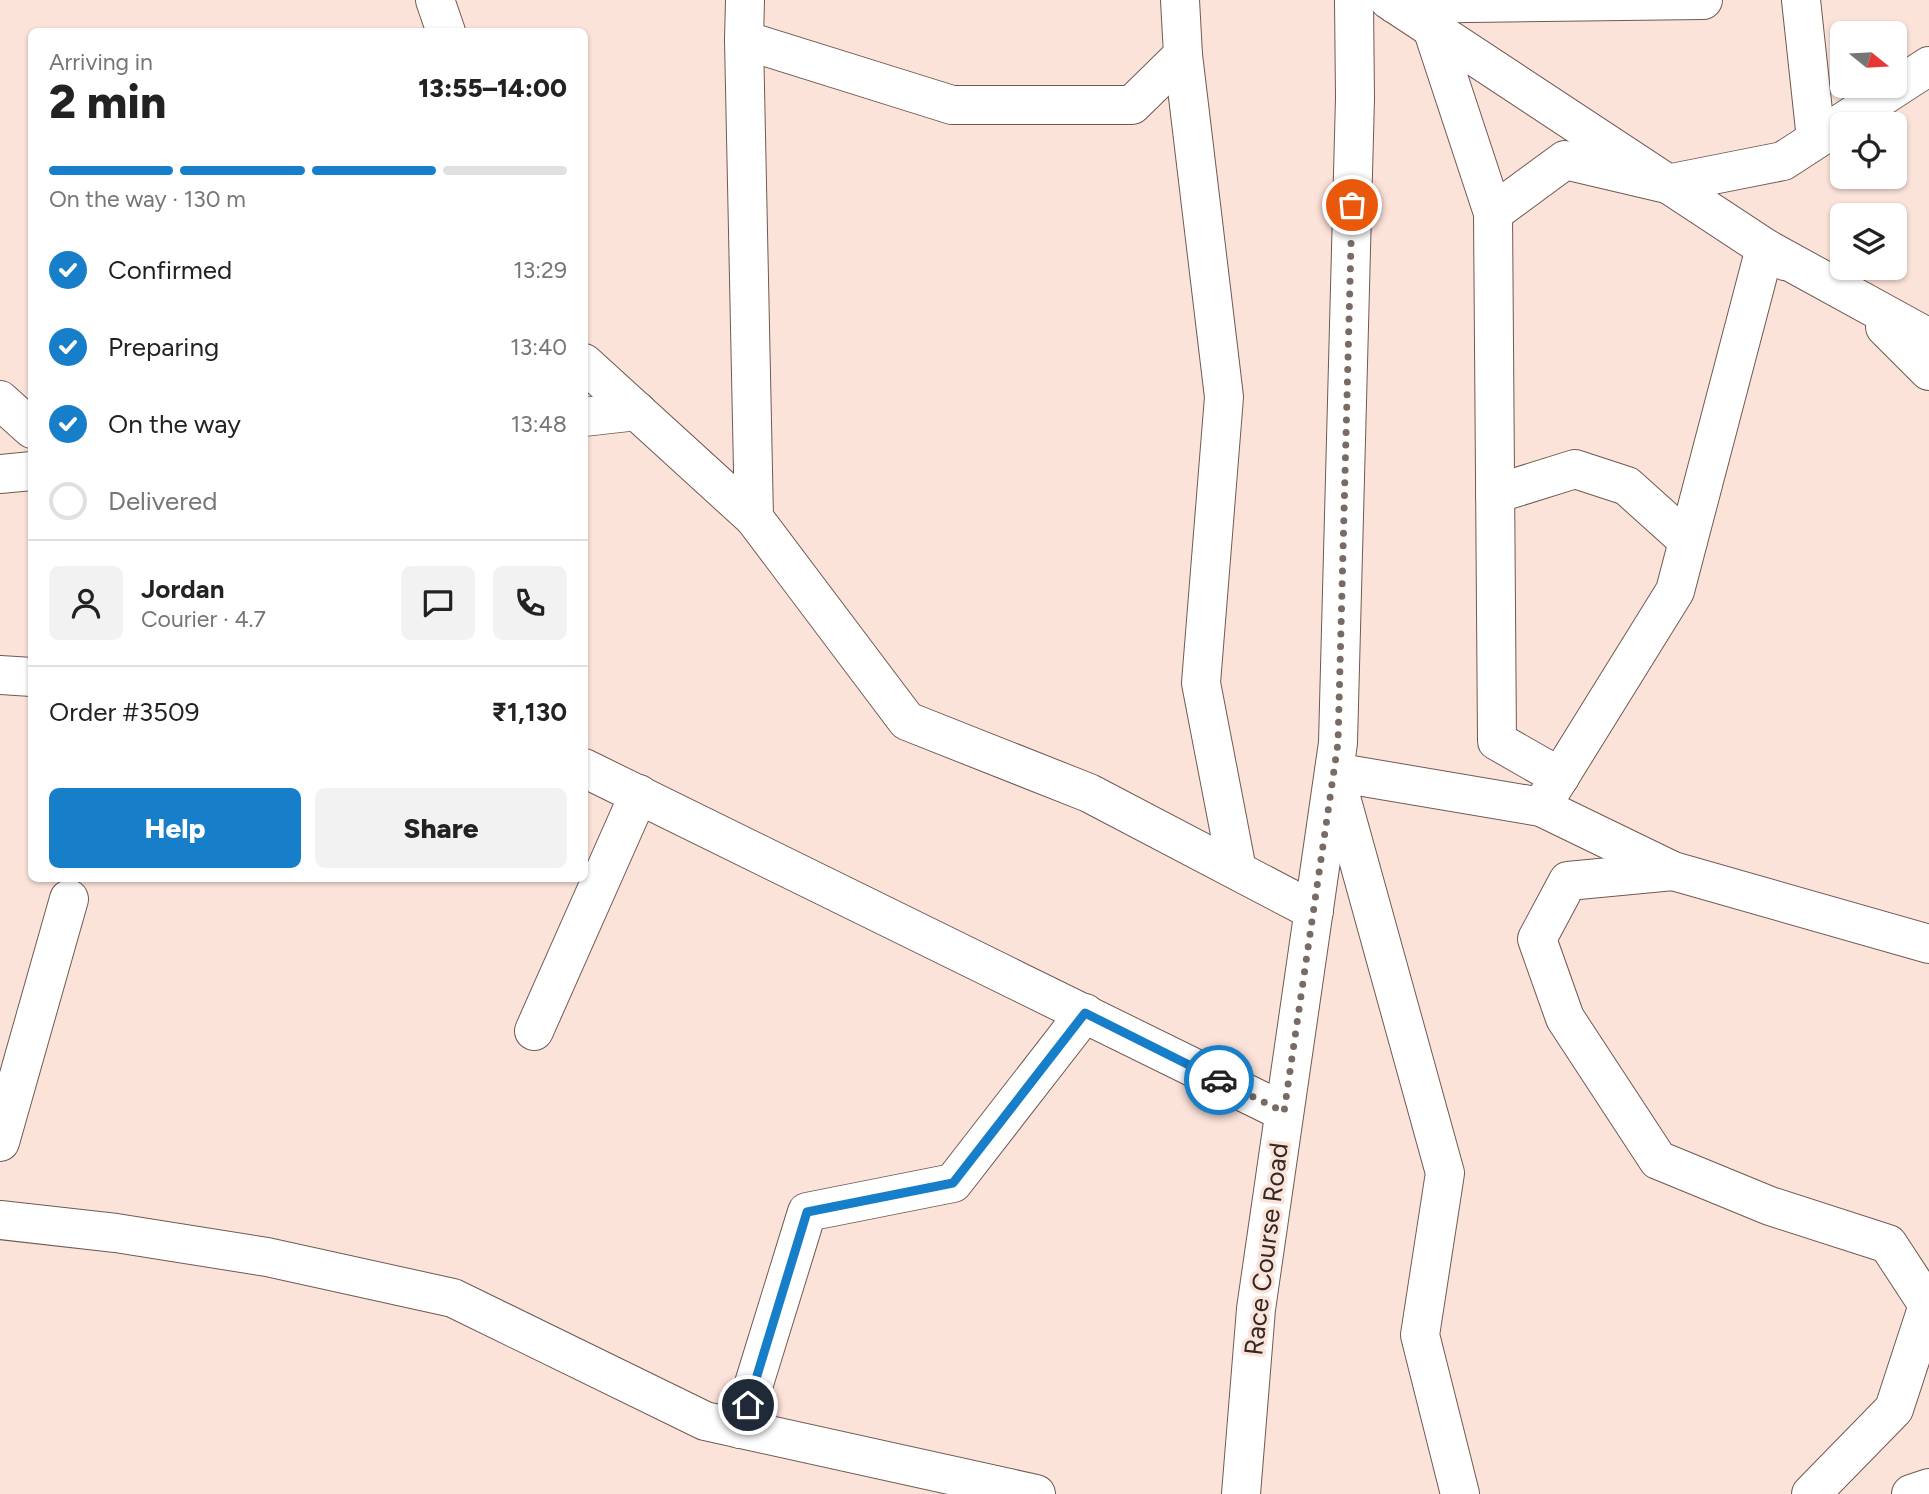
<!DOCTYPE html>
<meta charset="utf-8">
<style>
:root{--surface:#fff;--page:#f2f2f2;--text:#222;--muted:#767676;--line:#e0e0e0;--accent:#177ec9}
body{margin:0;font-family:Figtree,sans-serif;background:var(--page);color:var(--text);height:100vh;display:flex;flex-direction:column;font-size:26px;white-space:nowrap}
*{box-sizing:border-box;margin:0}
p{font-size:23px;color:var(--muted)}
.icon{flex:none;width:38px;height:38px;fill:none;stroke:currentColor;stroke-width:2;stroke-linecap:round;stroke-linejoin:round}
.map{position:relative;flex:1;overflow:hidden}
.details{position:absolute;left:28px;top:28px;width:560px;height:854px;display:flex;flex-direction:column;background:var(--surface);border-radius:10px;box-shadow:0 2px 5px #0004}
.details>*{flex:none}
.needle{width:46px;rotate:108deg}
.fabs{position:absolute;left:1830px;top:21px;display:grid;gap:14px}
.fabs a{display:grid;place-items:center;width:77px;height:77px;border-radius:10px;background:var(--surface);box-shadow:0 2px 5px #0004;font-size:35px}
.pin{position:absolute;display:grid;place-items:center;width:60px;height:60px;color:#fff;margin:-30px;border:4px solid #fff;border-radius:50%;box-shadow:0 2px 7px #0007}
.courier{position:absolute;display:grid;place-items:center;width:70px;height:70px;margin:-35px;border:5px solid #177ec9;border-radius:50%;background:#fff;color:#222;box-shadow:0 2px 9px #0007}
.summary em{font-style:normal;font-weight:800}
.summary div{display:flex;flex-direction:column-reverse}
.summary{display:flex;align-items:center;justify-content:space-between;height:119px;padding:0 21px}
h1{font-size:46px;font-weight:800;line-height:52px}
.bar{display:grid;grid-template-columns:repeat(4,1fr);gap:10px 7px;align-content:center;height:84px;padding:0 21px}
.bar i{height:9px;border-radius:5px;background:var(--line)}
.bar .on{background:var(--accent)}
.bar p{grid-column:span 4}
.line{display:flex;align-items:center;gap:18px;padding:0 21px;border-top:2px solid var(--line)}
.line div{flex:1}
.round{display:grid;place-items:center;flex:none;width:74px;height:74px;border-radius:10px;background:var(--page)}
ol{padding:0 21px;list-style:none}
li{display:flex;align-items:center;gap:21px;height:77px}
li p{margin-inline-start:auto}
li .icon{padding:7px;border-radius:50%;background:var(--accent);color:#fff;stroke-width:4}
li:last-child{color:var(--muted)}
li i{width:38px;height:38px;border:4px solid var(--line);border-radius:50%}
.cta{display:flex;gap:14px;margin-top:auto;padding:14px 21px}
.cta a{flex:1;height:80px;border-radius:10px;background:var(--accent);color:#fff;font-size:28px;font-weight:800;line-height:80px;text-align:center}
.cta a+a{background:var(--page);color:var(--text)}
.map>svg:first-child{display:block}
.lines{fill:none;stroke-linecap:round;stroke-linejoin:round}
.minor-casing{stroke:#6f5a52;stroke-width:40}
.minor{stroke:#fff;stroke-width:38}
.done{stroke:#796a64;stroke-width:7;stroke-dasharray:0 12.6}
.route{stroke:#177ec9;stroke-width:9}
.labels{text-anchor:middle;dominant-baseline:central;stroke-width:7;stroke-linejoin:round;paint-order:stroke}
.street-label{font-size:26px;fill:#322925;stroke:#fce3da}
</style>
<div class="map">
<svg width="1929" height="1494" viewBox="0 0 1929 1494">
<rect width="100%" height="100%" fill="#fce3da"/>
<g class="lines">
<g class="minor-casing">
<g id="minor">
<polyline points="435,0 446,32"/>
<polyline points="745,0 744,40 952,105 1132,105 1183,55 1180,0"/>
<polyline points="1389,0 1785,261"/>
<polyline points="1801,0 1816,139"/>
<polyline points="1395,4 1703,0"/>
<polyline points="1432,28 1493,213 1497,741 1560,777"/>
<polyline points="744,40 754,518 907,721 1089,793 1314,911"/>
<polyline points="1183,55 1224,397 1201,683 1237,870"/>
<polyline points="1493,213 1565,160 1667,184 1783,161 1929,66"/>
<polyline points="1885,327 1929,371"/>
<polyline points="584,363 754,518"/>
<polyline points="0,400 32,429"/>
<polyline points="584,417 637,411"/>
<polyline points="0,474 32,471"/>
<polyline points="1495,494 1575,469 1627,486 1688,541"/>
<polyline points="0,675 32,677"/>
<polyline points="584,768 1284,1112"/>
<polyline points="1541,807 1675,591 1765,248 1929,338"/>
<polyline points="1673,871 1568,881 1537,939 1565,1018 1658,1160 1770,1206 1888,1244 1928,1305 1894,1409 1811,1494"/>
<polyline points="534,1031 639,794"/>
<polyline points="0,1142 69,899"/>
<polyline points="0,1220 116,1233 267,1257 453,1298 705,1421 1036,1494"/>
<polyline points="740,1429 807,1212 953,1183 1085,1013"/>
<polyline points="1241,1494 1256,1309 1338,743 1355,98 1354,0"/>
<polyline points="1460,1494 1420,1335 1445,1173 1334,772 1541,807 1673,871 1929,944"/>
<polyline points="1911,1494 1929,1488"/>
</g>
</g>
<use href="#minor" class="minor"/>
</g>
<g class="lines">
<polyline class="done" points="1219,1080 1284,1112 1338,743 1352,205"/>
<polyline class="route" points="748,1405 807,1212 953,1183 1085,1013 1219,1080"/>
</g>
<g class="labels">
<g class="street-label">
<text transform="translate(1266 1249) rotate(-83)">Race Course Road</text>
</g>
</g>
</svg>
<div class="fabs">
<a><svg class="needle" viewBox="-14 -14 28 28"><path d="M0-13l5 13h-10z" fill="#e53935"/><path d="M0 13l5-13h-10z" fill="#767676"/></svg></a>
<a><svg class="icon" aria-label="locate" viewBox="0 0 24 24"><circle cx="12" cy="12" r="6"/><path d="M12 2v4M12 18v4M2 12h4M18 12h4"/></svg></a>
<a><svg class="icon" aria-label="layers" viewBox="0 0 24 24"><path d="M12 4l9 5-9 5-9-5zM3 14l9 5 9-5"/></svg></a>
</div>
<div class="pin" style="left:1352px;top:205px;background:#ea580c"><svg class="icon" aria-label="bag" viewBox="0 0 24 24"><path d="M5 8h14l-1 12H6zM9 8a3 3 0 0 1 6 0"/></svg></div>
<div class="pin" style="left:748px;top:1405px;background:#1f2937"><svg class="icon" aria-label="home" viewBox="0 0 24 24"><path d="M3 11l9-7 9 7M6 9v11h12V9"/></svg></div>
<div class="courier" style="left:1219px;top:1080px"><svg class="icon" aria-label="car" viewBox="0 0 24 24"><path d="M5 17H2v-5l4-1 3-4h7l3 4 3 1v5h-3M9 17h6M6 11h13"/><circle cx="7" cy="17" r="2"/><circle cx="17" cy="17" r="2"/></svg></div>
<section class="details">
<div class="summary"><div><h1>2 min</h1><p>Arriving in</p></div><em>13:55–14:00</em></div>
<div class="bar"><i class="on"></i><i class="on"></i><i class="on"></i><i></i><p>On the way · 130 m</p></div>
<ol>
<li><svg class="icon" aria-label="check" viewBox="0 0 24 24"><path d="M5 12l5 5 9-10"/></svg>Confirmed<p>13:29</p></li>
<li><svg class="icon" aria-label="check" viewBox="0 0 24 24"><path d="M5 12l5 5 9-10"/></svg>Preparing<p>13:40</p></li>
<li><svg class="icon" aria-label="check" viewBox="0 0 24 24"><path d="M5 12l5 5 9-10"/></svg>On the way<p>13:48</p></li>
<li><i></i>Delivered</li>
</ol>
<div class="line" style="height:126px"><a class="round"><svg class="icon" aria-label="person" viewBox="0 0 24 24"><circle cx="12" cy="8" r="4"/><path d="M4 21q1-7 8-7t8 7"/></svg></a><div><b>Jordan</b><p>Courier · 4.7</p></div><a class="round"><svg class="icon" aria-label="chat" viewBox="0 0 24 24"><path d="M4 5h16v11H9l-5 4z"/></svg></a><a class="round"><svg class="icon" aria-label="phone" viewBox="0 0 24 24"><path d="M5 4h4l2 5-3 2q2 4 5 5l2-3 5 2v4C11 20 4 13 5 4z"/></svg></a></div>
<div class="line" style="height:91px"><div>Order #3509</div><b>₹1,130</b></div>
<div class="cta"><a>Help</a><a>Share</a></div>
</section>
</div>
